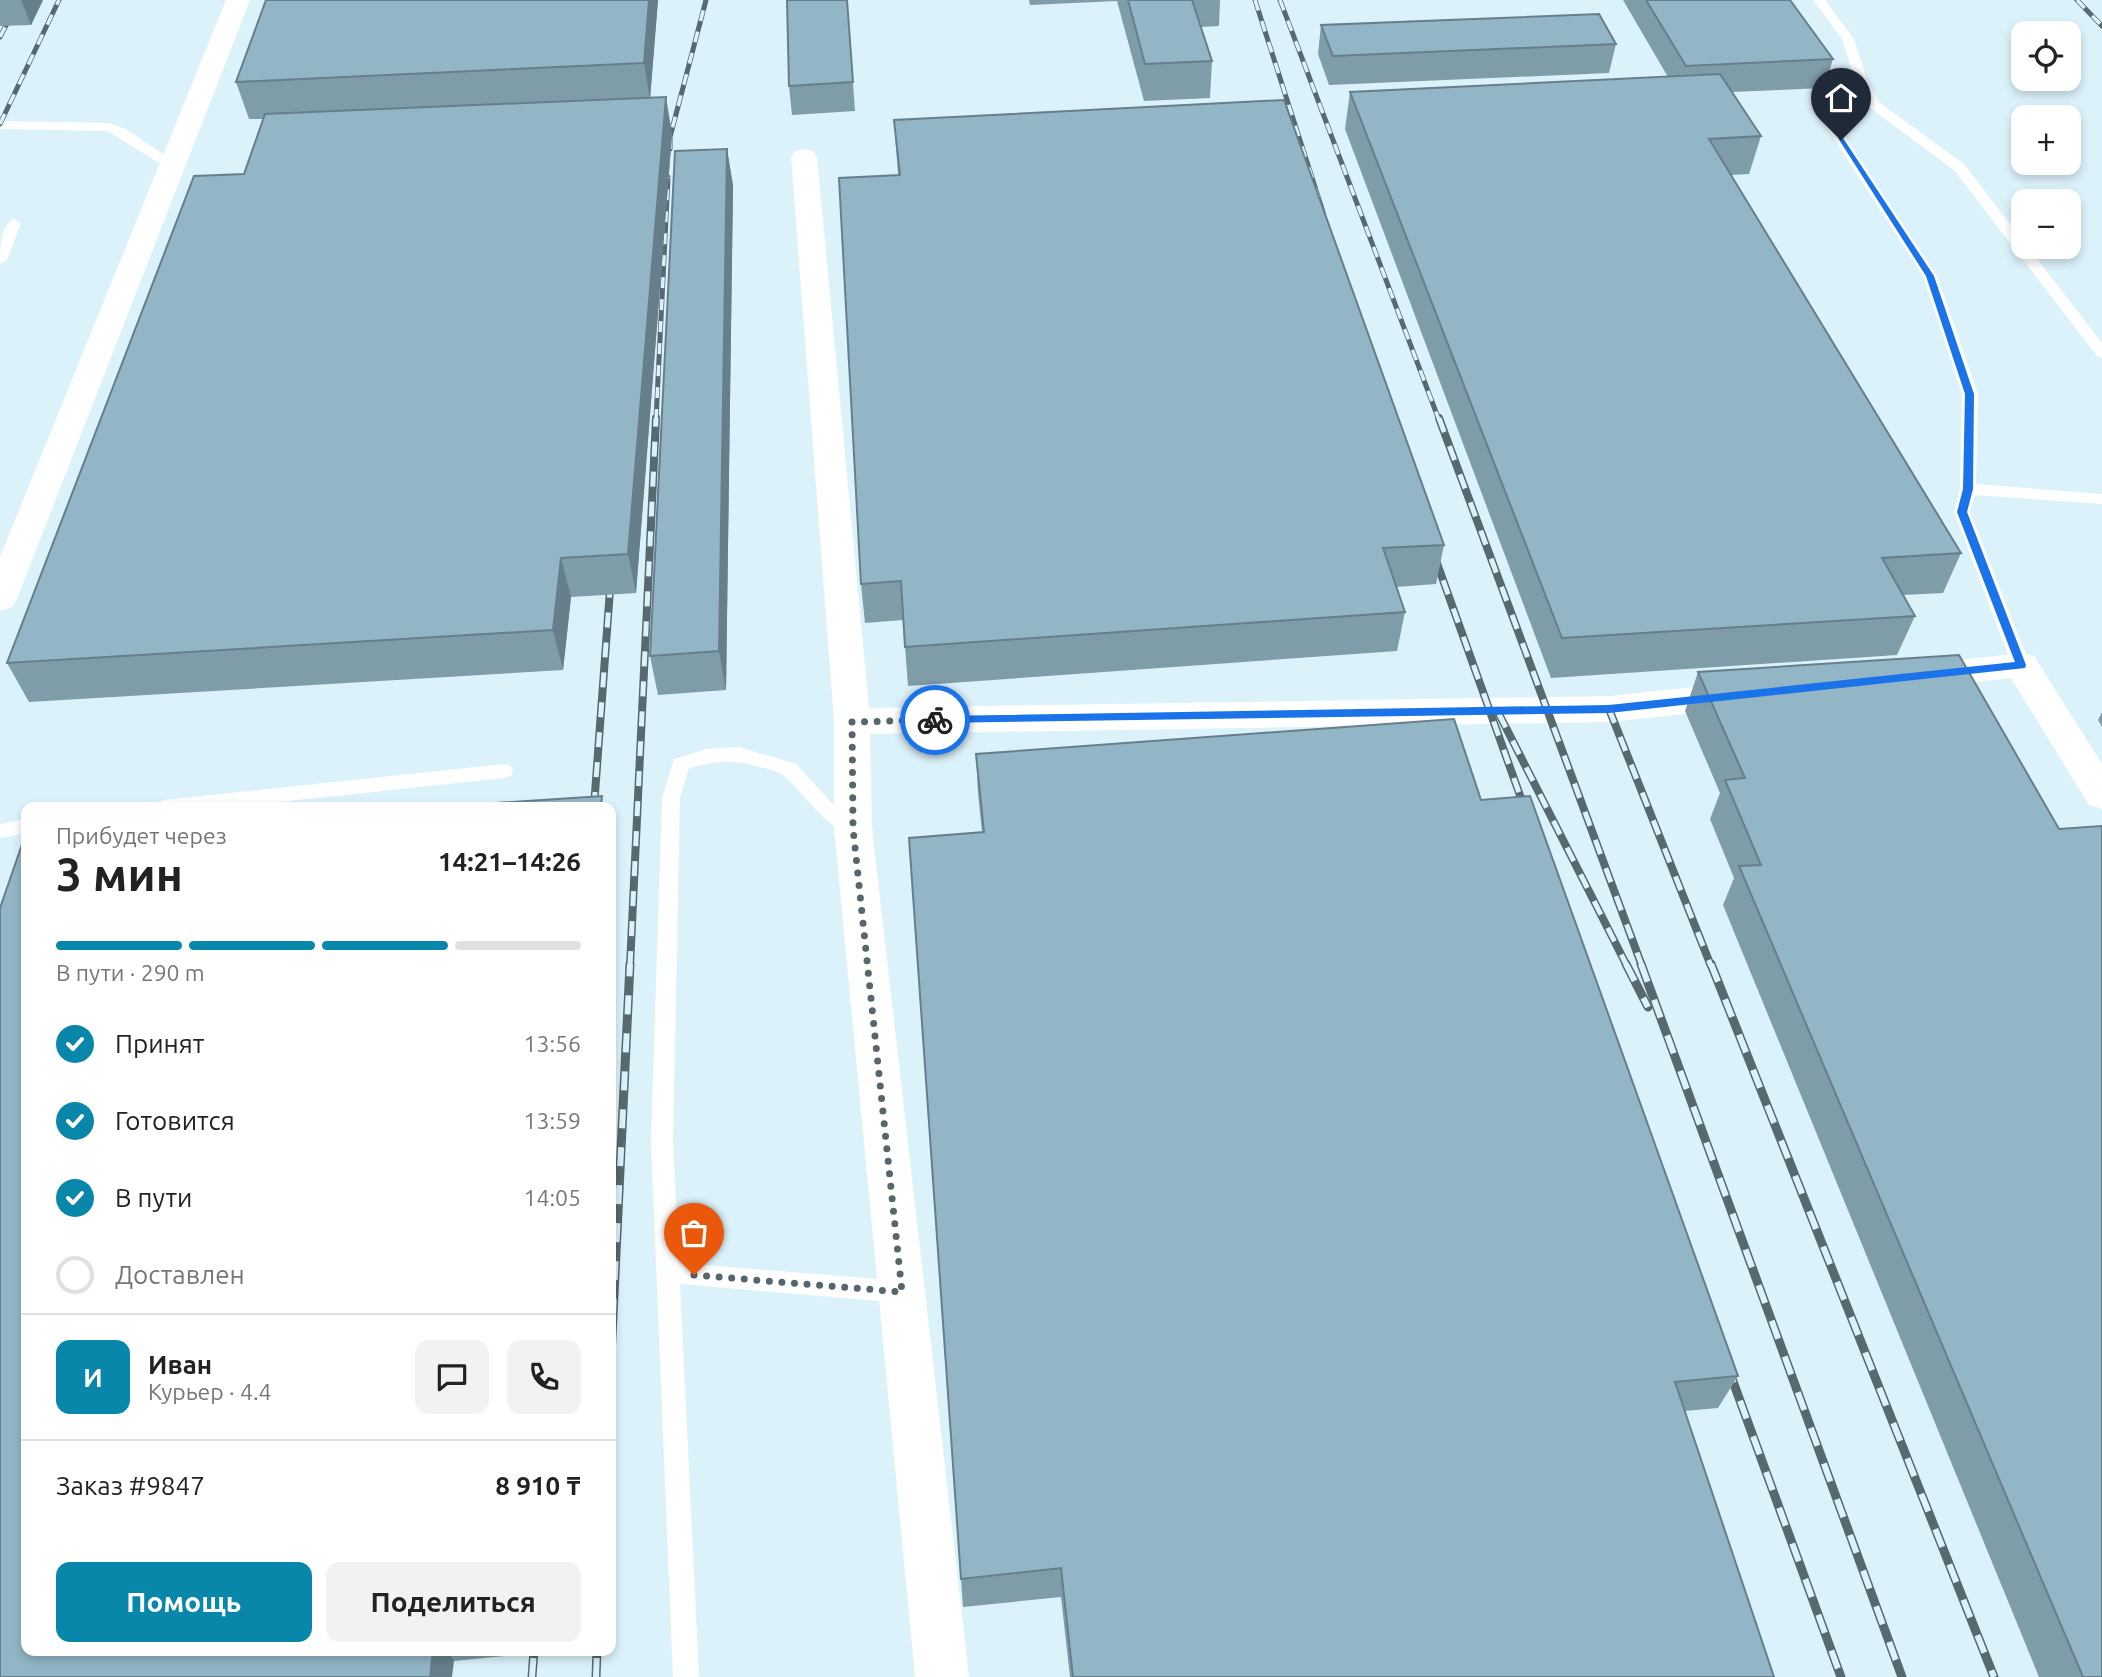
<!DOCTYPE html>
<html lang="ru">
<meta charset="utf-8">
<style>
:root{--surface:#fff;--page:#f2f2f2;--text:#222;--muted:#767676;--line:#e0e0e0;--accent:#0887aa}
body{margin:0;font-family:Ubuntu,sans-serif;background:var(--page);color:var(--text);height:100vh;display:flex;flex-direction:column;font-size:26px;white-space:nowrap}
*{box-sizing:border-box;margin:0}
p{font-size:23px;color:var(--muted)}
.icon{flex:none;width:38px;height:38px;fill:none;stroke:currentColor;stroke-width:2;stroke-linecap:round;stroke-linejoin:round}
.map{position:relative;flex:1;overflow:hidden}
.details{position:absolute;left:21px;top:802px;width:595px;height:854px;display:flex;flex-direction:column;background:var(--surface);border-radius:14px;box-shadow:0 4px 10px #0003}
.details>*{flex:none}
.fabs{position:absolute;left:2011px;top:21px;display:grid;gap:14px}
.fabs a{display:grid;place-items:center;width:70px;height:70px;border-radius:14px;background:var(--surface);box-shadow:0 4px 10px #0003;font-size:35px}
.pin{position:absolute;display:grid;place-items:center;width:60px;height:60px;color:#fff;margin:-72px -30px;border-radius:50% 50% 50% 0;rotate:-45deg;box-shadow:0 0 7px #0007}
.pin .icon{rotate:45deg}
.courier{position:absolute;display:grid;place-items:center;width:70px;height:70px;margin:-35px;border:5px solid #1a73e8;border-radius:50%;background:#fff;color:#222;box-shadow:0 2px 9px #0007}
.summary em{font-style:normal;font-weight:600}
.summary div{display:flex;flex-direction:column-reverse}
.summary{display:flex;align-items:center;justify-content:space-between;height:119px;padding:0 35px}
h1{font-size:46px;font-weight:600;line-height:52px}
.bar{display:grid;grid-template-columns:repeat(4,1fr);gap:10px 7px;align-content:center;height:84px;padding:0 35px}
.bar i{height:9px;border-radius:5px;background:var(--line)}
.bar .active{background:var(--accent)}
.bar p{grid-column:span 4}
.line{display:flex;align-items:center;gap:18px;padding:0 35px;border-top:2px solid var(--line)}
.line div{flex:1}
.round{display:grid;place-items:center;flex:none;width:74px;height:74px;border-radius:14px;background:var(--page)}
ol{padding:0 35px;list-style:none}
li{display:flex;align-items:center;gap:21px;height:77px}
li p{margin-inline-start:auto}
li .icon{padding:7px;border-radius:50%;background:var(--accent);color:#fff;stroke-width:4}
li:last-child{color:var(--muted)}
li i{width:38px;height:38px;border:4px solid var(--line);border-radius:50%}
.action{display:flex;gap:14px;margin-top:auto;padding:14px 35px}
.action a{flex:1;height:80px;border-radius:14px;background:var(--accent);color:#fff;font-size:28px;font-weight:600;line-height:80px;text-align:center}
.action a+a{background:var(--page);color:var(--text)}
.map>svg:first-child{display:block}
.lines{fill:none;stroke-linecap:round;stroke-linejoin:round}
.service{fill:#fff;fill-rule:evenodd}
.minor{fill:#fff;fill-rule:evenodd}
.rail-far2-casing{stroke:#57686f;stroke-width:5}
.rail-far1-casing{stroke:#57686f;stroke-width:8}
.rail-casing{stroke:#57686f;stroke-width:9}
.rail-far2{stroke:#dcf2fb;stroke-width:3.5;stroke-dasharray:11;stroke-linecap:butt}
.rail-far1{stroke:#dcf2fb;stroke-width:5;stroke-dasharray:15;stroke-linecap:butt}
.rail{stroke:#dcf2fb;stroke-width:6;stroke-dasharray:19;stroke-linecap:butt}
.wall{fill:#7e9da9}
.shaded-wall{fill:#667f8a}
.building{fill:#92b6c5;stroke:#667f8a;stroke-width:2}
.route{fill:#1a73e8}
.done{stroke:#55666c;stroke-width:7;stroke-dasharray:0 12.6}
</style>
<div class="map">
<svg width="2102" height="1677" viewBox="0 0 2102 1677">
<rect width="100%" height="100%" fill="#dcf2fb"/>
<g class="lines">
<g class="service">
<polygon points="1813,0 1825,0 1854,39 1867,80 1880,103 1964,164 2023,241 2023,247 2028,247 2102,343 2102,358 2097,356 1954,170 1870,108 1855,80 1842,39"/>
<polygon points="1826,113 1832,117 1937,276 1978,394 1976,484 2102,494 2102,504 1975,495 1970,512 2030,665 2027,669 2015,669 2012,665 1954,512 1960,489 1962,394 1923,276 1820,117"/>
<polygon points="0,121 109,123 126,129 179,165 172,169 167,168 107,131 0,129"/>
<path d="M14 219 21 223 7 260 0 264C0 250 0 225 14 219Z"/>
<path d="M739 747 796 764 832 803 860 823 863 828 860 833C834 841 802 790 784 776 779 772 771 770 764 768 737 760 716 760 689 768L680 798 673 1142 679 1263 902 1281 910 1285 914 1292 910 1299 902 1303 680 1284 699 1677H673L651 1142 662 798 674 759 706 749Z"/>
<polygon points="504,764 511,766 513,771 511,776 504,778 233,807 155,807 157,802 164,800"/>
<polygon points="26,819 26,833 0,838 0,824"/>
</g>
<g class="minor">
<polygon points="226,0 250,0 17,599 12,607 0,611 0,557"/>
<polygon points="804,149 813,151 817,157 869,708 1609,696 1742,682 1755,686 1760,695 1755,704 1742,708 1609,722 870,734 872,828 969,1677 915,1677 834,828 834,721 791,157 795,151"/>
<polygon points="2021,653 2034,656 2102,764 2102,809 2089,805 2011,678 1916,689 1903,686 1898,677 1903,668 1916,665"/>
</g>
<g class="rail-far2-casing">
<g id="rail-far2">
<polyline points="1255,0 1323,212"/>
<polyline points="1280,0 1439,420"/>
<polyline points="2077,0 2102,26"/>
<polyline points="0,37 19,0"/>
<polyline points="0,124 59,0"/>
<polyline points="670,149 670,137 706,0"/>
<polyline points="656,420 668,177"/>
</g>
</g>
<g class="rail-far1-casing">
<g id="rail-far1">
<polyline points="1439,418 1642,966"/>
<polyline points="1433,552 1527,815"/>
<polyline points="1609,709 1711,966"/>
<polyline points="1499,714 1627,966"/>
<polyline points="594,807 611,576"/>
<polyline points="630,966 656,418"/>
</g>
</g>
<g class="rail-casing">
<g id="rail">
<polyline points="1626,964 1648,1007"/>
<polyline points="1641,964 1902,1677"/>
<polyline points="1711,964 1994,1677"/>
<polyline points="611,1356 630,964"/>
<polyline points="1727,1365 1841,1677"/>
<polyline points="532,1677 534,1650"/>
<polyline points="596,1677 597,1650"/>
</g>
</g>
<use href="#rail-far2" class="rail-far2"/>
<use href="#rail-far1" class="rail-far1"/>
<use href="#rail" class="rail"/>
</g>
<g class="wall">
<polygon points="0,0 43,0 31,25 0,26"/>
<polygon points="266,0 658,0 650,97 672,134 636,593 571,597 563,670 29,702 7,663 244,174 264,119 249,119 236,82"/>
<polygon points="847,0 855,111 792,115 789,86"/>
<polygon points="1029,0 1220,0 1219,26 1201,27 1212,61 1210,98 1144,101 1117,1 1030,5"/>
<polygon points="1623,0 1790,0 1833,59 1824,88 1732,92 1761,136 1749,174 1731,175 1961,553 1943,593 1903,595 1915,616 1897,655 1551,678 1345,129 1350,92 1668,77"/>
<polygon points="1321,25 1616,44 1609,73 1329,85 1318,54"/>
<polygon points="894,120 1444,545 1436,584 1396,587 1405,612 1397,651 908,686 903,620 865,623 861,584 898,175"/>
<polygon points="727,149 733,186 726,690 658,695 650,656"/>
<polygon points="1959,655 2102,1677 2039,1677 1723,905 1734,878 1710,819 1720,793 1685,711 1698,672"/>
<polygon points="2102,712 2102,727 2098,720"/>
<polygon points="976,754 1481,800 1738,1376 1718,1408 1685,1411 1774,1677 1070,1677 1061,1597 963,1607 961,1579 982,832 978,793"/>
<polygon points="26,1650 546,1650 546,1652 454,1661"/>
</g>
<g class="shaded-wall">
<polygon points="21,0 43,0 31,25"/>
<polygon points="649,0 658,0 650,100 644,63"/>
<polygon points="666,97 672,134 636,593 628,554"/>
<polygon points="727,149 733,186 726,690 719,651"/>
<polygon points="561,558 571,597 563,670 553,630"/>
<polygon points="433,1650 447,1650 454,1661 452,1677 430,1677"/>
</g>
<g class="building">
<polygon points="266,0 649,0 644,63 236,82"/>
<polygon points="787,0 847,0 853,82 789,86"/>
<polygon points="1128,0 1192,0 1212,61 1145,64"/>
<polygon points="1646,0 1790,0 1833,59 1686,66"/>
<polygon points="1599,14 1616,44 1333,56 1321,25"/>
<polygon points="1720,74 1761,136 1709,139 1961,553 1882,558 1915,616 1562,638 1350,92"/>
<polygon points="666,97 628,554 561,558 553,630 7,663 194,176 244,174 265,114"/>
<polygon points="1284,100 1444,545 1383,548 1405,612 905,647 901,581 861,584 839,178 900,175 894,120"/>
<polygon points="727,149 719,651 650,656 675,151"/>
<polygon points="1959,655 2059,829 2102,826 2102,1677 2083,1677 1739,866 1761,865 1725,780 1745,778 1698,672"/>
<polygon points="1454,719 1481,800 1530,796 1738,1376 1675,1382 1774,1677 1073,1677 1061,1568 961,1579 909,838 984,832 976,754"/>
<polygon points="602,796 601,807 435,807"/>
<polygon points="26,833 26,1650 433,1650 430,1677 0,1677 0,908"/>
</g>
<polygon class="route" points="1838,138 1843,138 1934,276 1974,394 1973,489 1967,512 2026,665 2025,668 1609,713 931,723 931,717 935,716 1609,705 2015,662 1957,512 1963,489 1965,394 1926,276"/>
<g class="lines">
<polyline class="done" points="694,1275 902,1292 853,828 852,722 935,720"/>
</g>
</svg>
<div class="fabs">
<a><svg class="icon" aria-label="locate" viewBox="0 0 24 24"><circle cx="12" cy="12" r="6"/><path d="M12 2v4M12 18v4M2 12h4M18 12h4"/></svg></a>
<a>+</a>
<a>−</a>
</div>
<div class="pin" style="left:694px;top:1275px;background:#ea580c"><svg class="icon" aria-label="bag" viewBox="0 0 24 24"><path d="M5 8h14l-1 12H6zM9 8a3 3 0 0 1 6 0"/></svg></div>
<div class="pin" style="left:1841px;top:140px;background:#1f2937"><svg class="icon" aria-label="home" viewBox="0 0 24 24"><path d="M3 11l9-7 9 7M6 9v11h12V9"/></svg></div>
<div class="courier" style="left:935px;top:720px"><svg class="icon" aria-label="bike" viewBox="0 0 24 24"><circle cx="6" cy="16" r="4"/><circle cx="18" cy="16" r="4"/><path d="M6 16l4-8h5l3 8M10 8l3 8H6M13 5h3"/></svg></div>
<section class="details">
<div class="summary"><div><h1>3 мин</h1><p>Прибудет через</p></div><em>14:21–14:26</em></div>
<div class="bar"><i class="active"></i><i class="active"></i><i class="active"></i><i></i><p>В пути · 290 m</p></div>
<ol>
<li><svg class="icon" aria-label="check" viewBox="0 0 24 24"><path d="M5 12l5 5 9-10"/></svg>Принят<p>13:56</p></li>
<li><svg class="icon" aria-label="check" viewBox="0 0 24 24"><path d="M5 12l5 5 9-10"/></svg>Готовится<p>13:59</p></li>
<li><svg class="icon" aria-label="check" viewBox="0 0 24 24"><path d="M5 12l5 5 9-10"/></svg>В пути<p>14:05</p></li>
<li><i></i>Доставлен</li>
</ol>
<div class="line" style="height:126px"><b class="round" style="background:var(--accent);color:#fff">И</b><div><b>Иван</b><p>Курьер · 4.4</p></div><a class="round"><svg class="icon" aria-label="chat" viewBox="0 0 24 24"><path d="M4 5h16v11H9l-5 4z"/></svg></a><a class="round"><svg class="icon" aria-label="phone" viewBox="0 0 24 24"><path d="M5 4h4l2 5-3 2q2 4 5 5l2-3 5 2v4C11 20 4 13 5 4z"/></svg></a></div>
<div class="line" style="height:91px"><div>Заказ #9847</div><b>8 910 ₸</b></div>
<div class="action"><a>Помощь</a><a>Поделиться</a></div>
</section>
</div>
